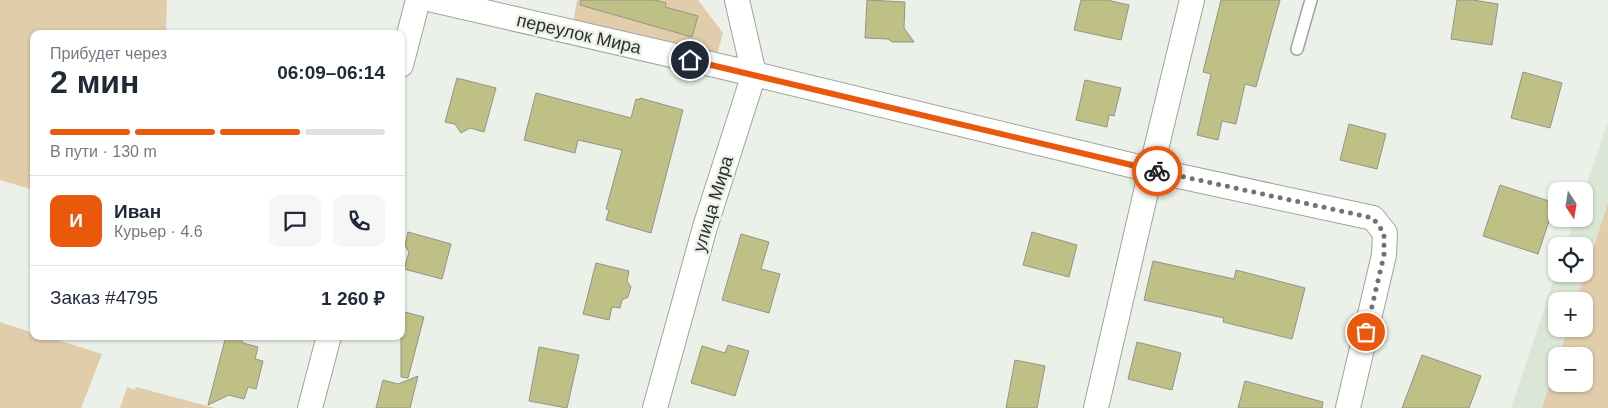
<!DOCTYPE html>
<html lang="ru">
<meta charset="utf-8">
<style>
:root{--surface:#fff;--page:#f6f6f7;--text:#1f2937;--muted:#747a83;--line:#e0e1e3;--accent:#ea580c}
body{margin:0;font-family:Helvetica,sans-serif;background:var(--page);color:var(--text);height:100vh;display:flex;flex-direction:column;font-size:19px;white-space:nowrap}
*{box-sizing:border-box;margin:0}
p{font-size:16px;color:var(--muted)}
.icon{flex:none;width:28px;height:28px;fill:none;stroke:currentColor;stroke-width:2;stroke-linecap:round;stroke-linejoin:round}
.map{position:relative;flex:1;overflow:hidden}
.sheet{position:absolute;left:30px;top:30px;width:375px;height:310px;display:flex;flex-direction:column;background:var(--surface);border-radius:10px;box-shadow:0 1px 4px #0004}
.sheet>*{flex:none}
.needle{width:32px;rotate:168deg}
.controls{position:absolute;left:1548px;top:182px;display:grid;gap:10px}
.controls a{display:grid;place-items:center;width:45px;height:45px;border-radius:10px;background:var(--surface);box-shadow:0 1px 4px #0004;font-size:25px}
.pin{position:absolute;display:grid;place-items:center;width:42px;height:42px;color:#fff;margin:-21px;border:2px solid #fff;border-radius:50%;box-shadow:0 1px 5px #0007}
.courier{position:absolute;display:grid;place-items:center;width:50px;height:50px;margin:-25px;border:4px solid #ea580c;border-radius:50%;background:#fff;color:#222;box-shadow:0 1px 6px #0007}
.headline em{font-style:normal;font-weight:700}
.headline div{display:flex;flex-direction:column-reverse}
.headline{display:flex;align-items:center;justify-content:space-between;height:85px;padding:0 20px}
h1{font-size:32px;font-weight:700;line-height:38px}
.bar{display:grid;grid-template-columns:repeat(4,1fr);gap:8px 5px;align-content:center;height:60px;padding:0 20px}
.bar i{height:6px;border-radius:4px;background:var(--line)}
.bar .current{background:var(--accent)}
.bar p{grid-column:span 4}
.line{display:flex;align-items:center;gap:12px;padding:0 20px;border-top:1px solid var(--line)}
.line div{flex:1}
.round{display:grid;place-items:center;flex:none;width:52px;height:52px;border-radius:10px;background:var(--page)}
.map>svg:first-child{display:block}
.built{fill:#dbe6d7;fill-rule:evenodd}
.green{fill:#e1cdab}
.building{fill:#bfc085;stroke:#93948a}
.lines{fill:none;stroke-linecap:round;stroke-linejoin:round}
.service-casing{stroke:#9ea59c;stroke-width:14}
.minor-casing{stroke:#9ea59c;stroke-width:26}
.service{stroke:#fff;stroke-width:11}
.minor{stroke:#fff;stroke-width:24}
.done{stroke:#70746e;stroke-width:5;stroke-dasharray:0 9}
.route{stroke:#ea580c;stroke-width:6}
.labels{text-anchor:middle;dominant-baseline:central;stroke-width:5;stroke-linejoin:round;paint-order:stroke}
.street-label{font-size:18px;fill:#2e302d;stroke:#ebf1e8}
</style>
<div class="map">
<svg width="1608" height="408" viewBox="0 0 1608 408">
<rect width="100%" height="100%" fill="#ebf1e8"/>
<path class="built" d="M1608 121V408H1511L1556 273 1584 274V246H1565L1575 219H1584V192ZM1556 301H1584V329H1556ZM1556 356H1584V384H1556Z"/>
<g class="green">
<polygon points="0,0 167,0 166,34 95,34 95,32 71,30 71,34 34,34 34,190 0,180"/>
<polygon points="577,0 698,0 723,33 715,62 573,23"/>
<polygon points="1608,203 1608,408 1542,408 1556,364 1556,384 1584,384 1584,356 1559,356 1568,329 1584,329 1584,301 1576,301"/>
<polygon points="0,322 34,333 34,336 45,336 102,354 81,408 0,408"/>
<polygon points="127,387 135,390 136,387 215,408 120,408"/>
</g>
<g class="building">
<polygon points="581,0 654,0 666,3 665,7 698,16 692,37 580,5"/>
<polygon points="867,0 905,2 904,28 914,42 892,42 888,39 865,38"/>
<polygon points="1081,0 1107,0 1129,5 1121,40 1074,30"/>
<polygon points="1221,0 1280,0 1256,87 1245,84 1236,124 1222,121 1218,140 1197,135 1211,74 1203,72"/>
<polygon points="1457,0 1473,0 1498,4 1492,45 1451,39"/>
<polygon points="1523,72 1562,83 1550,128 1511,118"/>
<polygon points="457,78 496,88 484,132 470,128 461,133 455,124 445,122"/>
<polygon points="1085,80 1121,88 1114,116 1109,115 1107,127 1076,120"/>
<polygon points="536,93 631,118 636,99 639,100 640,98 683,110 651,233 606,220 609,210 606,209 622,150 578,140 575,153 524,140"/>
<polygon points="1349,124 1386,134 1377,169 1340,160"/>
<polygon points="1500,185 1555,203 1538,254 1483,236"/>
<polygon points="408,232 451,244 442,279 404,269 409,252 405,246"/>
<polygon points="1032,232 1077,245 1069,277 1023,265"/>
<polygon points="741,234 769,242 761,269 780,274 769,313 722,300"/>
<polygon points="1153,261 1234,279 1236,270 1305,288 1292,339 1223,322 1224,318 1144,300"/>
<polygon points="596,263 629,271 627,281 631,287 628,297 622,300 620,308 612,307 609,320 583,314"/>
<polygon points="401,311 424,317 408,378 401,377"/>
<polygon points="226,336 239,336 243,343 258,347 255,359 263,361 256,389 248,387 244,399 229,395 208,405"/>
<polygon points="1137,342 1181,353 1172,390 1128,379"/>
<polygon points="728,345 749,351 735,396 691,383 702,346 725,353"/>
<polygon points="539,347 579,355 567,408 529,401"/>
<polygon points="1422,355 1481,376 1469,408 1402,408"/>
<polygon points="1015,360 1045,366 1037,408 1006,408"/>
<polygon points="418,376 410,408 376,408 383,380 398,384"/>
<polygon points="1245,381 1323,402 1322,408 1238,408"/>
</g>
<g class="lines">
<g class="service-casing">
<polyline id="service" points="1297,49 1311,0"/>
</g>
<g class="minor-casing">
<g id="minor">
<polyline points="433,0 754,74 1151,170 1373,218 1385,233 1384,255 1348,408"/>
<polyline points="401,65 418,0"/>
<polyline points="310,408 329,336"/>
<polyline points="655,408 705,227 754,74 737,0"/>
<polyline points="1096,408 1151,170 1192,0"/>
</g>
</g>
<use href="#service" class="service"/>
<use href="#minor" class="minor"/>
</g>
<g class="lines">
<polyline class="done" points="1157,171 1373,218 1384,233 1384,255 1366,332"/>
<polyline class="route" points="690,60 1157,171"/>
</g>
<g class="labels">
<g class="street-label">
<text transform="translate(579 34) rotate(13)">переулок Мира</text>
<text transform="translate(713 204) rotate(-73)">улица Мира</text>
</g>
</g>
</svg>
<div class="controls">
<a><svg class="needle" viewBox="-14 -14 28 28"><path d="M0-13l5 13h-10z" fill="#e53935"/><path d="M0 13l5-13h-10z" fill="#747a83"/></svg></a>
<a><svg class="icon" aria-label="locate" viewBox="0 0 24 24"><circle cx="12" cy="12" r="6"/><path d="M12 2v4M12 18v4M2 12h4M18 12h4"/></svg></a>
<a>+</a>
<a>−</a>
</div>
<div class="pin" style="left:1366px;top:332px;background:#ea580c"><svg class="icon" aria-label="bag" viewBox="0 0 24 24"><path d="M5 8h14l-1 12H6zM9 8a3 3 0 0 1 6 0"/></svg></div>
<div class="pin" style="left:690px;top:60px;background:#1f2937"><svg class="icon" aria-label="home" viewBox="0 0 24 24"><path d="M3 11l9-7 9 7M6 9v11h12V9"/></svg></div>
<div class="courier" style="left:1157px;top:171px"><svg class="icon" aria-label="bike" viewBox="0 0 24 24"><circle cx="6" cy="16" r="4"/><circle cx="18" cy="16" r="4"/><path d="M6 16l4-8h5l3 8M10 8l3 8H6M13 5h3"/></svg></div>
<section class="sheet">
<div class="headline"><div><h1>2 мин</h1><p>Прибудет через</p></div><em>06:09–06:14</em></div>
<div class="bar"><i class="current"></i><i class="current"></i><i class="current"></i><i></i><p>В пути · 130 m</p></div>
<div class="line" style="height:90px"><b class="round" style="background:var(--accent);color:#fff">И</b><div><b>Иван</b><p>Курьер · 4.6</p></div><a class="round"><svg class="icon" aria-label="chat" viewBox="0 0 24 24"><path d="M4 5h16v11H9l-5 4z"/></svg></a><a class="round"><svg class="icon" aria-label="phone" viewBox="0 0 24 24"><path d="M5 4h4l2 5-3 2q2 4 5 5l2-3 5 2v4C11 20 4 13 5 4z"/></svg></a></div>
<div class="line" style="height:65px"><div>Заказ #4795</div><b>1 260 ₽</b></div>
</section>
</div>
